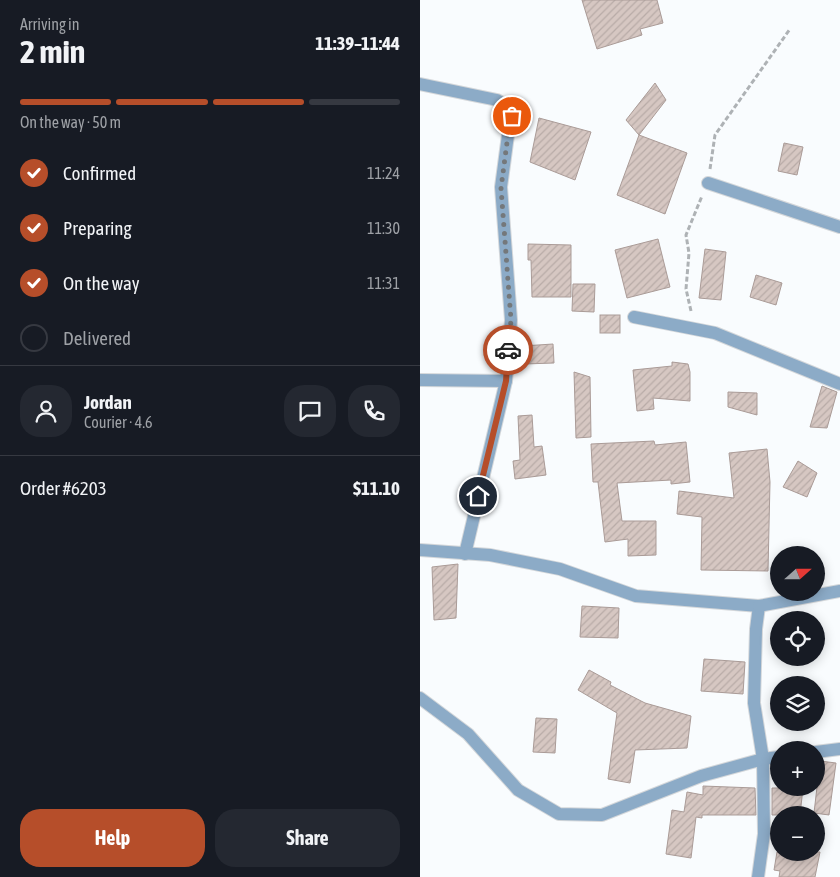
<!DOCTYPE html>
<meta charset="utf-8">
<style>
:root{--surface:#171b24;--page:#242831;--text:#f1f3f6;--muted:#9ea1a6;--line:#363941;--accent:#b64e2a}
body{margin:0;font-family:"Asap Condensed",sans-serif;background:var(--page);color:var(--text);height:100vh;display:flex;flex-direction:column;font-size:19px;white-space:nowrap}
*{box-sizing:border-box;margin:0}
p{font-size:16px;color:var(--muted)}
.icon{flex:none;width:28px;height:28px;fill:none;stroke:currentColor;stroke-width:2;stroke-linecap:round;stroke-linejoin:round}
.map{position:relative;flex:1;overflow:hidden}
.sheet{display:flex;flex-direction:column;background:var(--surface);width:420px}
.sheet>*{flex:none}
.needle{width:32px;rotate:69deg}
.buttons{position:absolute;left:350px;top:546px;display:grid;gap:10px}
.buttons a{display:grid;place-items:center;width:55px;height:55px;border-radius:50%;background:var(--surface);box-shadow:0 2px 12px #0003;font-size:25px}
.pin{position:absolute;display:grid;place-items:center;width:42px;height:42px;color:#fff;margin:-21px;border:2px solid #fff;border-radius:50%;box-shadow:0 1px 5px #0007}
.courier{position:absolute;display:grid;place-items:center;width:50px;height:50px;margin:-25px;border:4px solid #b64e2a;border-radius:50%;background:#fff;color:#222;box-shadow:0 1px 6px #0007}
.summary em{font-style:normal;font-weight:700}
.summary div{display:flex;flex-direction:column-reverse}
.summary{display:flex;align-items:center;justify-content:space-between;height:85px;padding:0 20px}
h1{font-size:32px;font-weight:700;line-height:38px}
.bar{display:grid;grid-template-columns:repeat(4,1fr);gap:8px 5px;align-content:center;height:60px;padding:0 20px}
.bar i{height:6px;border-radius:4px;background:var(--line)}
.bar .selected{background:var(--accent)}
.bar p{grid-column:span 4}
.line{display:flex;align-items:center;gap:12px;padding:0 20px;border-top:1px solid var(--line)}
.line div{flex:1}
.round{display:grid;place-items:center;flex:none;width:52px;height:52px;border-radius:20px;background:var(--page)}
ol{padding:0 20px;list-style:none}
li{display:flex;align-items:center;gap:15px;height:55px}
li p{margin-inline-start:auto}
li .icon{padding:5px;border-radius:50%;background:var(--accent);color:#fff;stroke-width:4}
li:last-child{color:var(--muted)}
li i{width:28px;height:28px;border:2px solid var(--line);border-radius:50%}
.action{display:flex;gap:10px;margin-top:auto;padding:10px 20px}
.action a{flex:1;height:58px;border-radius:20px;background:var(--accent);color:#fff;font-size:20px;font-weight:700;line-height:58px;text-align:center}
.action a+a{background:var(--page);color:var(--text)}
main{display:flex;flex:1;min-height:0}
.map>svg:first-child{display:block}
.building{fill:url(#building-hatch);stroke:#aa9b97}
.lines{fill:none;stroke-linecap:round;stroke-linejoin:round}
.minor-casing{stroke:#d4d7da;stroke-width:14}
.path{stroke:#aeb2b5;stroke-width:3;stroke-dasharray:5 2.5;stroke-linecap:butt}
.minor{stroke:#8cabc7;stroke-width:12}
.done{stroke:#74787b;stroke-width:5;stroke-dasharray:0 9}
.route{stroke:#b64e2a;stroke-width:6}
</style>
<main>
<section class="sheet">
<div class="summary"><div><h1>2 min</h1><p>Arriving in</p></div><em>11:39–11:44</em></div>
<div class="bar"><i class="selected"></i><i class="selected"></i><i class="selected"></i><i></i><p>On the way · 50 m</p></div>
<ol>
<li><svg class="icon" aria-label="check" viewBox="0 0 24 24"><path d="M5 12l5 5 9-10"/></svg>Confirmed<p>11:24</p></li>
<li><svg class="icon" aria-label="check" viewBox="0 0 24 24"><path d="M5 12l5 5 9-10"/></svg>Preparing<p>11:30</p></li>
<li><svg class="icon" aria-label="check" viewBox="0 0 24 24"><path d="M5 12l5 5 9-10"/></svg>On the way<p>11:31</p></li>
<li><i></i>Delivered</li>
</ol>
<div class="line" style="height:90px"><a class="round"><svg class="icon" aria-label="person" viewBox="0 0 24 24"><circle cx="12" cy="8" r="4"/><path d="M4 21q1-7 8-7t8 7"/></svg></a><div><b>Jordan</b><p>Courier · 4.6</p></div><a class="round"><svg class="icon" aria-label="chat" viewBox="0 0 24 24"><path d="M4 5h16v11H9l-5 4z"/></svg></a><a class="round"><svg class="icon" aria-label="phone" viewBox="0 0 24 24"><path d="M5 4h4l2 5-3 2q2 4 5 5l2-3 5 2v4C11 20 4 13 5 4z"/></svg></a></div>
<div class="line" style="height:65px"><div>Order #6203</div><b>$11.10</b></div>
<div class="action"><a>Help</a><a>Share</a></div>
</section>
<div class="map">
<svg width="420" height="877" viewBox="0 0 420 877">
<defs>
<pattern id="building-hatch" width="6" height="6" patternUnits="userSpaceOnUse" patternTransform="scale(1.25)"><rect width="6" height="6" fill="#d6c7c2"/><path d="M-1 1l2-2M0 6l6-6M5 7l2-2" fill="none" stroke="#b8aba7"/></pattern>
</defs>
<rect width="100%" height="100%" fill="#f9fcfe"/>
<g class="building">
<polygon points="162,0 237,0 243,23 220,29 222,35 177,49"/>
<polygon points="235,83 246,100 219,135 206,120"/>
<polygon points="119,118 171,132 155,180 110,162"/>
<polygon points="219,135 267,153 245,214 197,195"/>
<polygon points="364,143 383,147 377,175 358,171"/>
<polygon points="238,239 250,287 207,298 195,250"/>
<polygon points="108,244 151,245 151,297 112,297 111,260 108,260"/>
<polygon points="285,249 306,252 301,300 279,298"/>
<polygon points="336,275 362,283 356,305 330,297"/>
<polygon points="153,284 175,284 174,312 152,311"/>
<rect x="180" y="315" width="20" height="18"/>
<polygon points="133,344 134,363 104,364 103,346"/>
<polygon points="252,362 268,364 270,372 270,401 233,398 234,409 217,411 213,370 252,366"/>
<polygon points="154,372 170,377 171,437 156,438"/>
<polygon points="402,386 417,392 407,428 390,427"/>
<polygon points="308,392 337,393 337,415 308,407"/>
<polygon points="112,415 114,447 122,446 126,475 95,479 93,461 100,460 98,416"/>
<polygon points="234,441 235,445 266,442 270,482 251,484 251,480 197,483 202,521 236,521 236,555 208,556 208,539 185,542 178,482 173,482 171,444"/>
<polygon points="347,449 350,482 348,571 281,570 282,517 257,514 259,491 314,498 309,453"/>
<polygon points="378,461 397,473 387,497 363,487"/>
<polygon points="38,564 36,618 14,620 12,567"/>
<polygon points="162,606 199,608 198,638 160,637"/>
<polygon points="284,659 325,662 323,694 281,691"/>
<polygon points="169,670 191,682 190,685 225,703 271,716 267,748 215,750 210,783 188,779 197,713 158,690"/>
<polygon points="116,718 137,719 135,753 113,752"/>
<polygon points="400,761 416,763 409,815 394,813"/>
<polygon points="283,786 335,788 336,815 282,815 282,818 276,817 271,858 246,854 252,810 264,812 267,792 283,795"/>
<polygon points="352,788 383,788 380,815 352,815"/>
<polygon points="357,852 400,852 395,877 359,877 360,871 354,870"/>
</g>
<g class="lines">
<g class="minor-casing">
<g id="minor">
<polyline points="0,84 77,100 85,105 90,110 92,116 88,135 81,187 91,320 86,381 45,554"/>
<polyline points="288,183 420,227"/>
<polyline points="214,317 295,333 420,384"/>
<polyline points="0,380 86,381"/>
<polyline points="0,550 70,555 140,569 216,596 339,606 336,629 334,703 343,759 344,834 338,877"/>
<polyline points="339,606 420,591"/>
<polyline points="0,698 48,734 98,790 139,814 182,815 281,776 343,759 359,757"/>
<polyline points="396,752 420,749"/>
</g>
</g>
<g class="path">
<polyline points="290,169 295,135 370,29"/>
<polyline points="271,311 266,289 269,253 266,235 282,196"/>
</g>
<use href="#minor" class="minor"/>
</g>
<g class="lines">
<polyline class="done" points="88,350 91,320 81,188 88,135 92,116"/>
<polyline class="route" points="58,496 86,381 88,350"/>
</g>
</svg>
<div class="buttons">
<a><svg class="needle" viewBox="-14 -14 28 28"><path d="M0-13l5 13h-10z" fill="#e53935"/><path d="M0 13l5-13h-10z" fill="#9ea1a6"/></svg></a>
<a><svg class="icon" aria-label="locate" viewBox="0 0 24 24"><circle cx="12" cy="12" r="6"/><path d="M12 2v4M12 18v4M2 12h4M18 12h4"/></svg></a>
<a><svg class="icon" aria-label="layers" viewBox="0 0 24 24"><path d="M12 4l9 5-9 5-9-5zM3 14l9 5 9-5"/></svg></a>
<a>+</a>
<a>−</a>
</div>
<div class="pin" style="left:92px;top:116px;background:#ea580c"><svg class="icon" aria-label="bag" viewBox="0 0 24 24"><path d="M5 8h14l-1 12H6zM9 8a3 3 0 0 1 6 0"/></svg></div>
<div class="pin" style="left:58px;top:496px;background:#1f2937"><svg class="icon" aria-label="home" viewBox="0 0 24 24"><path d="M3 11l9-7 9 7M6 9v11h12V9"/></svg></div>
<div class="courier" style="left:88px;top:350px"><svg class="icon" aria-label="car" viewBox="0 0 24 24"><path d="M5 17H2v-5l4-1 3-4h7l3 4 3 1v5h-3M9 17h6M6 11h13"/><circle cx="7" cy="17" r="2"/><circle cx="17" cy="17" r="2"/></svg></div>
</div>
</main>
